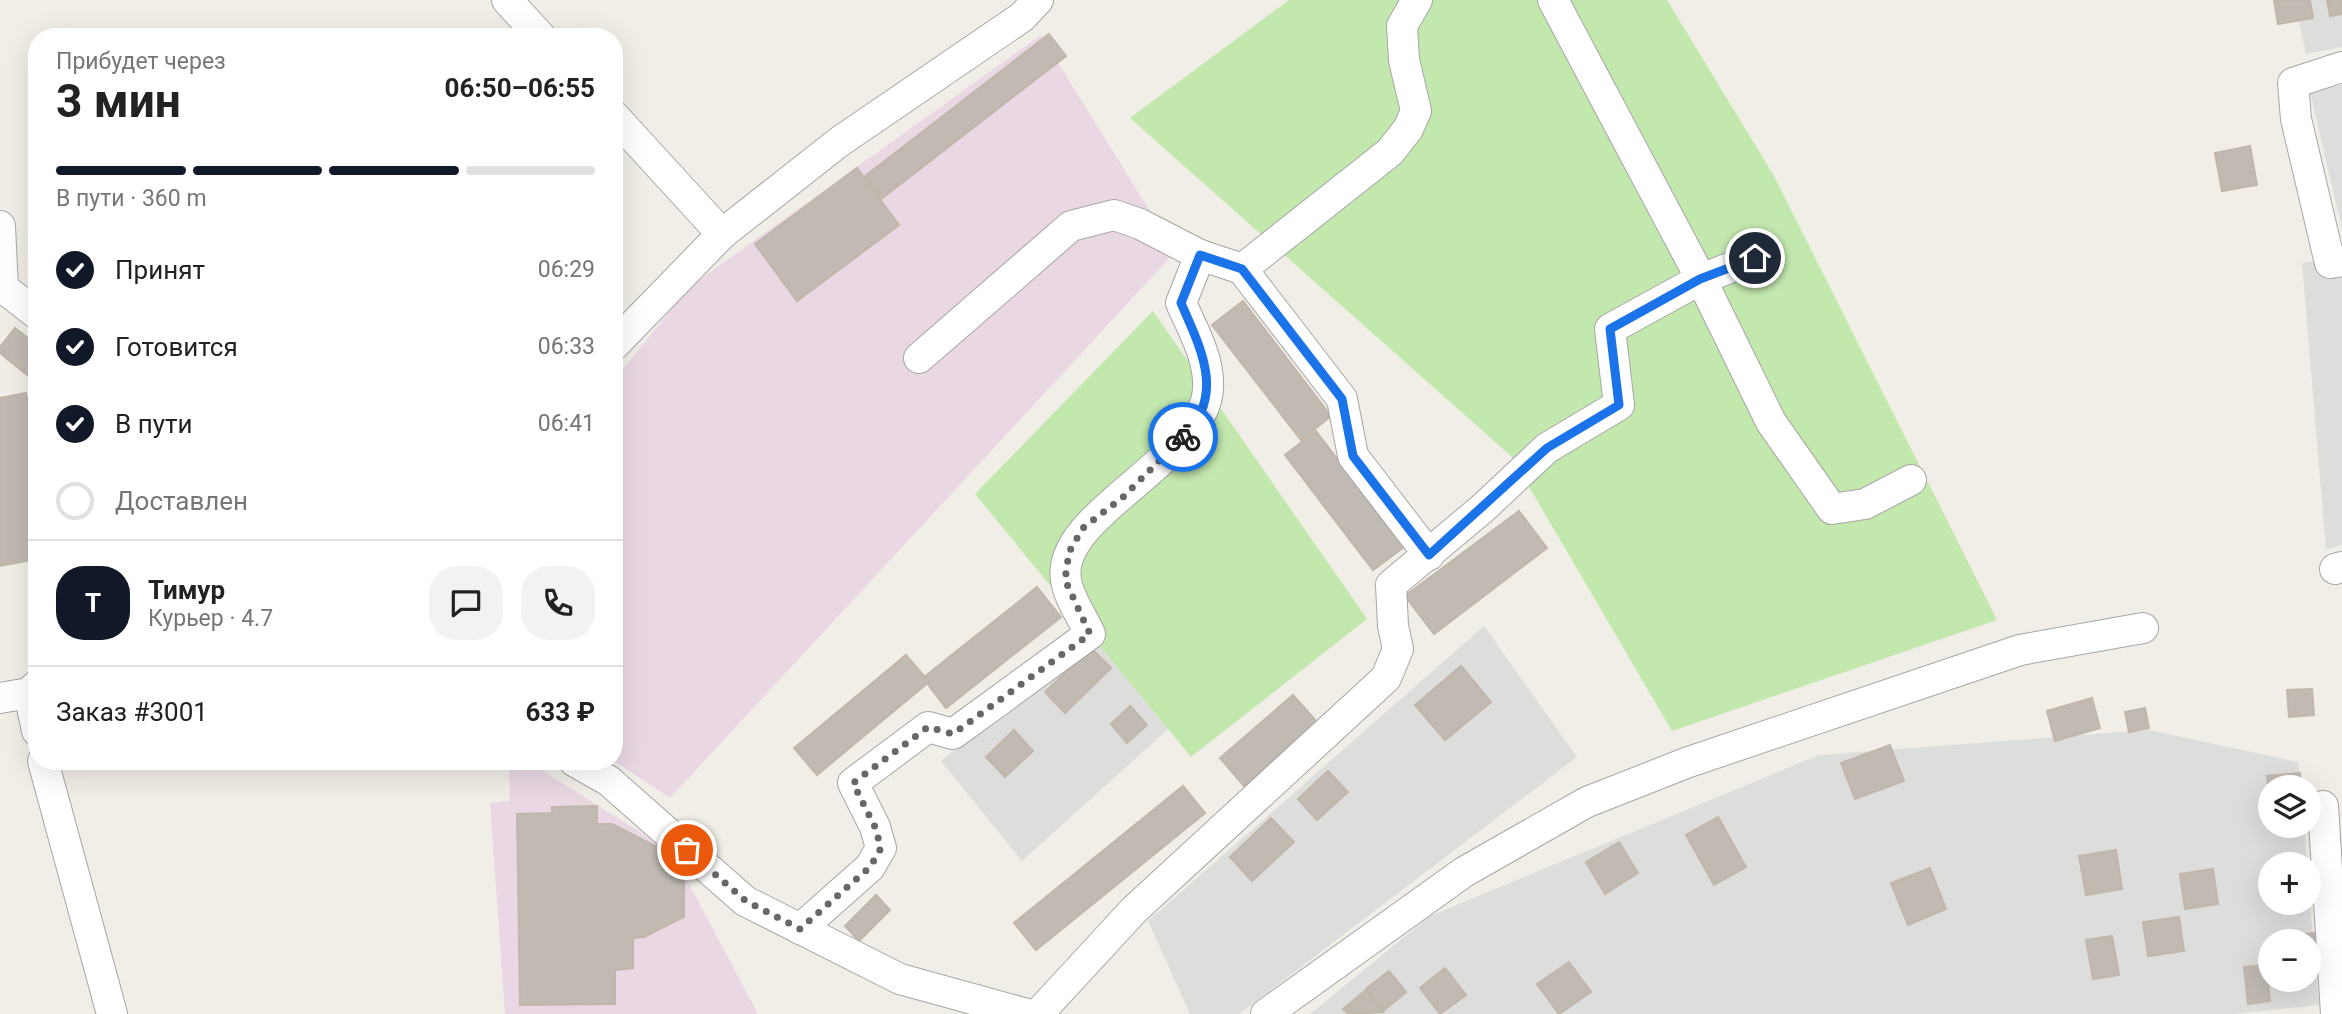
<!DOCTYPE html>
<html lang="ru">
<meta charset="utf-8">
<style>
:root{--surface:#fff;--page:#f2f2f2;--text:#222;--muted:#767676;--line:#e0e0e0;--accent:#111827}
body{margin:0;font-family:Roboto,sans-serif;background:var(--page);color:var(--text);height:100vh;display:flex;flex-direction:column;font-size:26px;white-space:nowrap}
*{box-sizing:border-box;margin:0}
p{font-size:23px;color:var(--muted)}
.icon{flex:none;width:38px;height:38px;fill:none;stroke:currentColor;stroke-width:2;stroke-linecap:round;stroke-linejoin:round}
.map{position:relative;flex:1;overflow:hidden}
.drawer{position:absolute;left:28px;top:28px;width:595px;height:742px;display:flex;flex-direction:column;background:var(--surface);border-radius:28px;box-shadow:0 7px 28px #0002}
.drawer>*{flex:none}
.buttons{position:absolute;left:2258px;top:775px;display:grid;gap:14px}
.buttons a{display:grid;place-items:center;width:63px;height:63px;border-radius:50%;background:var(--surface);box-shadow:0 7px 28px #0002;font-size:35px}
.pin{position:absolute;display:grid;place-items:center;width:60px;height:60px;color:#fff;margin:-30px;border:4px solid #fff;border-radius:50%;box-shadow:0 2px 7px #0007}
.courier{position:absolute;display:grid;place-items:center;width:70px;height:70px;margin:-35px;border:5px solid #1a73e8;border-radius:50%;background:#fff;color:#222;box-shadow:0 2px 9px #0007}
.overview em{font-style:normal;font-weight:700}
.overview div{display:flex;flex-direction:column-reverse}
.overview{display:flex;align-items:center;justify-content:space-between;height:119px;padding:0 28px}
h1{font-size:46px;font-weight:700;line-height:52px}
.bar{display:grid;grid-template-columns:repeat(4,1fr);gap:10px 7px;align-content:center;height:84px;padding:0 28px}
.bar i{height:9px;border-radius:5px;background:var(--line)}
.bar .current{background:var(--accent)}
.bar p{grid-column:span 4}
.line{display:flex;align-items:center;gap:18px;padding:0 28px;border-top:2px solid var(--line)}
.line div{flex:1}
.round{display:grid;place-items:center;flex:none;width:74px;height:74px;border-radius:28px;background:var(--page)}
ol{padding:0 28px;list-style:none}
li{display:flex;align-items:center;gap:21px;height:77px}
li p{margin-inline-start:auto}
li .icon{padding:7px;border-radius:50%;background:var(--accent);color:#fff;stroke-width:4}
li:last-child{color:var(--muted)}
li i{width:38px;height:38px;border:4px solid var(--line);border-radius:50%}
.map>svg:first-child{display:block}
.residential{fill:#dddddc;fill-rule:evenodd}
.industrial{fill:#e9d8e4}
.grass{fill:#c3e8ae}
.building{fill:#c0bab3;stroke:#c1b6a9;stroke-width:2}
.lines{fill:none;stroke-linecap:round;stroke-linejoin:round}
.minor-casing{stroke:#a6a6a6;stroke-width:32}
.minor{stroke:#fff;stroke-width:30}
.done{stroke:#686765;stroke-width:7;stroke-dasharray:0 12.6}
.route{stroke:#1a73e8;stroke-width:9}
</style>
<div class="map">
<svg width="2342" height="1014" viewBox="0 0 2342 1014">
<rect width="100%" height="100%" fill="#f0eee6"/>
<g class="residential">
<polygon points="2294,0 2342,0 2342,47 2306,54"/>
<polygon points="2342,85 2342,229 2310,92"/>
<polygon points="2342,256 2342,545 2326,549 2302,263"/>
<polygon points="1484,626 1577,757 1239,1014 1190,1014 1148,921"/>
<polygon points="1090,634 1168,729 1022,861 941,761"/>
<path d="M2149 730 2298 762 2300 787 2270 788V826H2304L2307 864H2270V903H2308V878L2319 1005 2235 1014H1310L1430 916 1819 755ZM2270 942H2308V980H2270Z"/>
</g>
<g class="industrial">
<polygon points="1041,35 1175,252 670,798 614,761 614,381 688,288"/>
<polygon points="509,761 527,761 672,852 758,1014 505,1014 490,803 510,801"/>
</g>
<g class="grass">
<polygon points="1289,0 1667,0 1774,176 1997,620 1672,731 1511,456 1130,118"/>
<polygon points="1153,311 1367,619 1191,757 975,494"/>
</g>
<g class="building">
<polygon points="2274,0 2310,0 2313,18 2278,24"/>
<polygon points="2327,0 2342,0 2342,14 2330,16"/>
<polygon points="1049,34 1066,56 881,199 864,177"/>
<polygon points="2250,146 2257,185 2222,191 2215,153"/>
<polygon points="857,168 899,225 797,301 755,244"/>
<polygon points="1243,301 1331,416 1301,440 1212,325"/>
<polygon points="15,328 37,345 37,383 0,353 0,347"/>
<polygon points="26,393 37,447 37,559 0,566 0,398"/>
<polygon points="1316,431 1404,547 1373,570 1285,455"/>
<polygon points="1519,511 1547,548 1434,634 1405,596"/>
<polygon points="1037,587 1061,617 946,708 923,678"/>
<polygon points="1091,648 1111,668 1065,713 1045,692"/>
<polygon points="906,655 929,682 817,775 794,748"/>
<polygon points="1461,666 1491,702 1445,740 1415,705"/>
<polygon points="2312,689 2314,715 2289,717 2287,690"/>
<polygon points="1293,695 1317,722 1244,786 1220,758"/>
<polygon points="2092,698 2100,728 2055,741 2047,711"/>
<polygon points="1130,706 1147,725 1127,743 1111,724"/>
<polygon points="2145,708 2149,728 2129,732 2125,712"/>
<polygon points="1014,730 1033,751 1005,777 986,757"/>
<polygon points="1890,745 1904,781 1855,799 1841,763"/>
<polygon points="1328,771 1348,792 1317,820 1298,799"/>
<polygon points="2300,773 2301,788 2270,788 2270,803 2267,776"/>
<polygon points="1183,786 1205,813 1036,950 1014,923"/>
<polygon points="597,806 597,824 612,824 669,853 684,883 684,917 644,937 633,938 633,968 615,970 615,1004 520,1005 517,814 552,813 552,807"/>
<polygon points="1718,817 1746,867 1714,885 1686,835"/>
<polygon points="1271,818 1294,842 1252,881 1230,857"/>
<polygon points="1619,842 1638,873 1605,894 1586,862"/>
<polygon points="2116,850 2122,889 2086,895 2079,856"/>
<polygon points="1930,868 1946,909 1908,925 1891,883"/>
<polygon points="2213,869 2218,904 2185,909 2180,874"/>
<polygon points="876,895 890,910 859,941 845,926"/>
<polygon points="2179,917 2184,951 2148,956 2143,922"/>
<polygon points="2319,933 2321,958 2308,959 2308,942 2281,942 2281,935"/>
<polygon points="2112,936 2119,975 2093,979 2086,940"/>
<polygon points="1569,962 1591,992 1559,1014 1537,984"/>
<polygon points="2266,965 2270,1001 2248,1004 2244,967"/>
<polygon points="1445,968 1466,995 1440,1014 1420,988"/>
<polygon points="1389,971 1406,992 1383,1011 1366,989"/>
<polygon points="1366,990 1383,1012 1348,1014 1343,1009"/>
</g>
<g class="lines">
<g class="minor-casing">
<g id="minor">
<polyline points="507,0 541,37"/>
<polyline points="1553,0 1701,279 1771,422 1832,509 1865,504 1911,480"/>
<polyline points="2342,67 2293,83 2296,119 2330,263 2342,261"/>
<polyline points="614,116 722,234"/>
<polyline points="0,226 3,288 37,314"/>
<polyline points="1242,269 1342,399 1353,456 1429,555"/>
<polyline points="614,345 722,234 839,142 1022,17 1038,0"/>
<polyline points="919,358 1071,226 1114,215 1140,224 1200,255 1242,269 1390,152 1408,129 1416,111 1404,60 1402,26 1417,0"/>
<polyline points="2335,569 2342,567"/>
<polyline points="29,693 37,731"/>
<polyline points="0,698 29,693 37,685"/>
<polyline points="43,761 112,1014"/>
<polyline points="574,761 609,781 745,901 900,979 1027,1014"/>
<polyline points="2323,806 2336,1014"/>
<path d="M800 929 870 867 881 848 875 827 853 783 928 727 953 734 1090 634C1083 618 1068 597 1066 580 1055 514 1204 460 1208 389 1210 359 1193 330 1181 303L1200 255"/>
<polyline points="1038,1014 1134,910 1386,678 1398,649 1393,626 1391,585 1483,508 1547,448 1619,405 1610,329 1701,279 1755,258"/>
<polyline points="1266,1014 1464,872 1587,802 1686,763 2020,650 2143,628"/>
</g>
</g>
<use href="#minor" class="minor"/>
</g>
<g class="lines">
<polyline class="done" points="687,850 746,901 800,929 870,867 881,848 875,827 853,783 928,727 953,734 1090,634 1065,580 1069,552 1083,528 1123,497 1183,437"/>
<path class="route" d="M1183 437C1226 396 1201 349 1181 303L1200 255 1242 269 1342 399 1353 456 1429 555 1547 448 1619 405 1610 329 1700 279 1755 258"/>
</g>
</svg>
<div class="buttons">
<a><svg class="icon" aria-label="layers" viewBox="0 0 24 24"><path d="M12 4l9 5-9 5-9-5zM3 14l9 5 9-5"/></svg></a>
<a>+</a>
<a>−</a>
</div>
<div class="pin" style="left:687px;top:850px;background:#ea580c"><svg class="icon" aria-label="bag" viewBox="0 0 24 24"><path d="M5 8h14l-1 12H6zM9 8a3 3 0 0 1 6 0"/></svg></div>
<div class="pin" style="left:1755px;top:258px;background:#1f2937"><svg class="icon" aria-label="home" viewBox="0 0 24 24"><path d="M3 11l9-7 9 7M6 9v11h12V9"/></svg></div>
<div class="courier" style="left:1183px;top:437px"><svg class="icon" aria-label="bike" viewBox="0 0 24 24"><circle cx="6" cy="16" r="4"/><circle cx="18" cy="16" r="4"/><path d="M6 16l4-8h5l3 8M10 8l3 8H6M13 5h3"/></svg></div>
<section class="drawer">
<div class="overview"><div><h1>3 мин</h1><p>Прибудет через</p></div><em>06:50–06:55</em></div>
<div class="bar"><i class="current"></i><i class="current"></i><i class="current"></i><i></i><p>В пути · 360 m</p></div>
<ol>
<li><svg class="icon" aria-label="check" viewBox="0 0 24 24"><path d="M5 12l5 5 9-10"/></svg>Принят<p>06:29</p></li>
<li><svg class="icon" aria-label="check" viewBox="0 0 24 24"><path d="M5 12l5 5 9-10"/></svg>Готовится<p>06:33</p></li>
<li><svg class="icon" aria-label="check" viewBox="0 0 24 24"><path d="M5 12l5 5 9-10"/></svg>В пути<p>06:41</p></li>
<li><i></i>Доставлен</li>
</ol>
<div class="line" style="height:126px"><b class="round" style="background:var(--accent);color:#fff">Т</b><div><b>Тимур</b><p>Курьер · 4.7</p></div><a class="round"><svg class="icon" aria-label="chat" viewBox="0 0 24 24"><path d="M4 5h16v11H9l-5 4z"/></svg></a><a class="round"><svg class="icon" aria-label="phone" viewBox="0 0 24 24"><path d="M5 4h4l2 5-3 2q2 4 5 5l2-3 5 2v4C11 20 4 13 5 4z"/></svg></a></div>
<div class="line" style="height:91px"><div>Заказ #3001</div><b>633 ₽</b></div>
</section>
</div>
